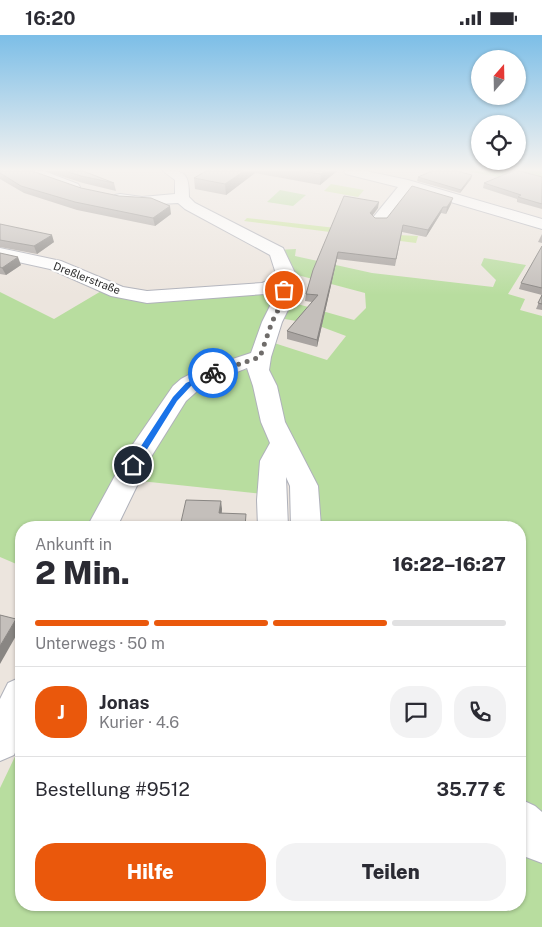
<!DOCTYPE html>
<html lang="de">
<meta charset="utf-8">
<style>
:root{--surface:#fff;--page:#f2f2f3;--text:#2b2b33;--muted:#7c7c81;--line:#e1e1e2;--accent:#ea580c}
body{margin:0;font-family:"Public Sans",sans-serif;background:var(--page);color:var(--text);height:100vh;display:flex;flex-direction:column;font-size:19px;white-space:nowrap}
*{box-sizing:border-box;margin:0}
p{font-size:16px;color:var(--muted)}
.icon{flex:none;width:28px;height:28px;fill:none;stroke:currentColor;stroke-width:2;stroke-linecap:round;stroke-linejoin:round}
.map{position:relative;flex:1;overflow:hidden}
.drawer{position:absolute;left:15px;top:486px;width:511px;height:390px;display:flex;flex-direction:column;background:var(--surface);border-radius:20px;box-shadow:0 1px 4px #0004}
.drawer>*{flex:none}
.needle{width:32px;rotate:20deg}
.fabs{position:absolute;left:471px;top:15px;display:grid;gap:10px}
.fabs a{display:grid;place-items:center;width:55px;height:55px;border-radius:50%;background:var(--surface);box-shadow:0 1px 4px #0004;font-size:25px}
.pin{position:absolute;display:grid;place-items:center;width:42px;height:42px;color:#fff;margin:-21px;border:2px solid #fff;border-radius:50%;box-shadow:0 1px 5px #0007}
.courier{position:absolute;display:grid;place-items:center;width:50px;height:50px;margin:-25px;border:4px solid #1a73e8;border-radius:50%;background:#fff;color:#222;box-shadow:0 1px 6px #0007}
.headline em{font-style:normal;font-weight:800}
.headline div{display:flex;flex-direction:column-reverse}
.headline{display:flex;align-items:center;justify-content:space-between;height:85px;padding:0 20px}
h1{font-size:32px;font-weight:800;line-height:38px}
.bar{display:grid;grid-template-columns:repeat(4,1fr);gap:8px 5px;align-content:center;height:60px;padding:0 20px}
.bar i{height:6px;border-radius:4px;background:var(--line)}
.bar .selected{background:var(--accent)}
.bar p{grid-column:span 4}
.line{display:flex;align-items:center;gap:12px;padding:0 20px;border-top:1px solid var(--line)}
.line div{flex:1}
.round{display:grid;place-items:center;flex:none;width:52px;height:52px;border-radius:20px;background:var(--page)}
.primary-button{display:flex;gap:10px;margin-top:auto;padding:10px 20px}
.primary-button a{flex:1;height:58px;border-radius:20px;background:var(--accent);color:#fff;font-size:20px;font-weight:800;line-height:58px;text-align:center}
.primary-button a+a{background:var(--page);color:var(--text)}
.status{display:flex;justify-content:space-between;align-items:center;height:35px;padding:0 25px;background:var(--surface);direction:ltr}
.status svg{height:14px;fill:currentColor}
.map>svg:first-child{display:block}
.green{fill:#b8dd9f}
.pitch{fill:#c9e49c}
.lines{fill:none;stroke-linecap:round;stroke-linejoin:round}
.minor-casing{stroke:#afb1ba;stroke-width:2}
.minor{fill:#fff;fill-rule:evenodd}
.wall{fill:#a9a4a1}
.shaded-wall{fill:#898683}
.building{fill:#c4bfbb;stroke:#898683}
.route{fill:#1a73e8}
.done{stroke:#6f6c6a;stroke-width:5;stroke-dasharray:0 9}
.labels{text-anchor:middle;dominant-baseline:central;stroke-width:4.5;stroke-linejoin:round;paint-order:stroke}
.far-street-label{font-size:11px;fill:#2b2b2b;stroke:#fff}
</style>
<div class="status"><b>16:20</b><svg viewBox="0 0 49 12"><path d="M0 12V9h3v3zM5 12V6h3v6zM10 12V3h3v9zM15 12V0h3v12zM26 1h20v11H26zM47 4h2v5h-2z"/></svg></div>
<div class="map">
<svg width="542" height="892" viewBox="0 0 542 892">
<rect width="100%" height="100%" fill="#ece5de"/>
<g class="green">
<polygon points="467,136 542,136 542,148 498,142"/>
<polygon points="280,155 306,160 293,171 267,167"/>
<polygon points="296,214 295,221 372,238 493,252 496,245 481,230 484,223 526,230 508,259 525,264 520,275 542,281 542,794 520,774 520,492 312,492 311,461 296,425 265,322 271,307 327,325 346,301 314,289 279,283 287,266 354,285 366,273 365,258 290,238 278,215"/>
<polygon points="279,254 254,319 200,338 95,492 21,492 21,531 0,522 0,257 54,284 103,255 118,260"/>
<polygon points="252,334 270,403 263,459 131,445 192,351 227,337"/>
<polygon points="21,709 21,870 383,870 387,873 388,870 520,870 520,802 542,822 542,892 0,892 0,753"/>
</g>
<g class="pitch">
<polygon points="331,149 364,155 358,162 324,156"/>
<polygon points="247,183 398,200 418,201 416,208 244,186"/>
</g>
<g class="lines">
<g class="minor-casing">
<g id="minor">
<polygon points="27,136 44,136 78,149 80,152 78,155 68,155 29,139"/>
<path d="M163 136C187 134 189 141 189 162L195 168 283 213 295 238 293 265 282 287 271 322 269 335 277 351 285 387 318 451 321 492H291L290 451 286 442 288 492H258L257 465 260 426 270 408 261 387 253 351 247 333 204 350 186 366 151 422 117 492H87L129 415 173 351 181 344 196 336 251 318 262 287 273 265 275 256 265 259 147 268 111 261 50 234 0 223V213L61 226 123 252 147 256 262 248 277 242 270 220 185 174 178 168 142 170 115 166 113 163 115 160 120 159 142 162 175 159V145Z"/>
<polygon points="344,136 366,136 408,145 542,184 542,194 410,155 384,188 374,188 371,185 398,152 346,139"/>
<polygon points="21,642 21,704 14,720 0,726 0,664 8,648"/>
<polygon points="520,764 535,771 542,777 542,828 526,822 520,816"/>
</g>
</g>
<use href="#minor" class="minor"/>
</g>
<g class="wall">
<polygon points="0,136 81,153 171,179 155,191 77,175 24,158 0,144"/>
<polygon points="45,136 83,136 114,148 116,156 83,148"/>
<polygon points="206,136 337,136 320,150 255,138 226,160 195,154 194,143"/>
<polygon points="472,140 471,144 460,158 417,146 418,142"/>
<polygon points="542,142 542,174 517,167 517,164 483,153 484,148"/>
<polygon points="451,169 446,179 441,178 426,202 402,197 395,231 337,224 317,312 287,304 287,296 312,267 305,266 306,259 313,235 378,173 372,181 375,183 387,183"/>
<polygon points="0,189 54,207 37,219 0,212"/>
<polygon points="542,199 542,208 538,207"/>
<polygon points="542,211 542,260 519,254 521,248"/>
<polygon points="0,218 21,230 6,240 0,239"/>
<polygon points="542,260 542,275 536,274"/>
<polygon points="222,474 222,478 247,487 246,492 182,492 181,487"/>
</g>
<g class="shaded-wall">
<polygon points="244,136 255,136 255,138 226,160 225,149"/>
<polygon points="326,136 337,136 320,150 321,139"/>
<polygon points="472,140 471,144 460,158 461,155"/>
<polygon points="453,163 451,169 446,179 447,172"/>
<polygon points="379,167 378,173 369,185 370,178"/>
<polygon points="170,171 171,179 155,191 153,183"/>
<polygon points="443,172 441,178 426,202 428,195"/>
<polygon points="52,200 54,207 37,219 34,211"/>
<polygon points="338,217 337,224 317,312 317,305"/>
<polygon points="18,222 21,230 6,240 2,233"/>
<polygon points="221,466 222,474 220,486 219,478"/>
<polygon points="16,584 21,589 21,592 0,629 0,611"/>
</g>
<g class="building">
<polygon points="0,136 32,136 81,153 119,161 151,163 170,171 153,183 75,167 21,151 0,138"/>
<polygon points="65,136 83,136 114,148 81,141"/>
<polygon points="206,136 244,136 225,149 194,143"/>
<polygon points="299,136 326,136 321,139"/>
<polygon points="432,136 457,136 472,140 461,155 418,142"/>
<polygon points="513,136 520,136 542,142 542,169 518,162 521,160 484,148"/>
<polygon points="412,151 453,163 447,172 443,172 428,195 403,190 396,224 338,217 317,305 287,296 318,260 306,259 313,235 344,161 379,167 370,178 375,183 387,183"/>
<polygon points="0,189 52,200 34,211 0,205"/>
<polygon points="542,211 542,253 521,248"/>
<polygon points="0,218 18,222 2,233 0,232"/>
<polygon points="542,260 542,269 538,268"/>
<polygon points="186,465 221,466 219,478 246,479 245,492 194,492 195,488 181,487"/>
<polygon points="0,580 16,584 0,611"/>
</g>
<linearGradient id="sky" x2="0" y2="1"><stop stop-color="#7cbee7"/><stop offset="0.52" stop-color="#f6f3f0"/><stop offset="1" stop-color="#f6f3f0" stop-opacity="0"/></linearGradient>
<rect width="542" height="260" fill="url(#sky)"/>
<polygon class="route" points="210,337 216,338 191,351 177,366 136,432 130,432 130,428 173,362 186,348"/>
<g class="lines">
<polyline class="done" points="213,338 260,322 272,287 283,265 284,255"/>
</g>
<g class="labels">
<g class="far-street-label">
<text transform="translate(87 243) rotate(21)">Dreßlerstraße</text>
</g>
</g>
</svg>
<div class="fabs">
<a><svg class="needle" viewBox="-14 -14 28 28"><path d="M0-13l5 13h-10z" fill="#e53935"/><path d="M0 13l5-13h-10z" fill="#7c7c81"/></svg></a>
<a><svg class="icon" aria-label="locate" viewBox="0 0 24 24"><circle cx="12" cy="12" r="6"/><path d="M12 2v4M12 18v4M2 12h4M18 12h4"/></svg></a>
</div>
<div class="pin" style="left:284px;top:255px;background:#ea580c"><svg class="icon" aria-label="bag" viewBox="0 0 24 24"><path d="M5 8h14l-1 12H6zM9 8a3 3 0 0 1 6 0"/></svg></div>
<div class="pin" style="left:133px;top:430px;background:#1f2937"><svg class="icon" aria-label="home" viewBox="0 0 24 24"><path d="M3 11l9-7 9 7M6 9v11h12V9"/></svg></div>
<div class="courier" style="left:213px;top:338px"><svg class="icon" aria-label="bike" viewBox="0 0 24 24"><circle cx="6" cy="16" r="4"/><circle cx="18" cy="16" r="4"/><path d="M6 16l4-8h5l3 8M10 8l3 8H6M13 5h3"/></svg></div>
<section class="drawer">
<div class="headline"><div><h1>2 Min.</h1><p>Ankunft in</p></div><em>16:22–16:27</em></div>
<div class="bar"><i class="selected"></i><i class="selected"></i><i class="selected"></i><i></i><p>Unterwegs · 50 m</p></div>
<div class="line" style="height:90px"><b class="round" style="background:var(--accent);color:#fff">J</b><div><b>Jonas</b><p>Kurier · 4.6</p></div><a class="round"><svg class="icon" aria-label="chat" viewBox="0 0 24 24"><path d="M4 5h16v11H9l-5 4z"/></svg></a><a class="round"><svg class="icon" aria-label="phone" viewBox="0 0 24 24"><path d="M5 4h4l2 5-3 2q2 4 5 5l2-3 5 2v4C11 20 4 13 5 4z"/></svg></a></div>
<div class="line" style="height:65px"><div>Bestellung #9512</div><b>35.77 €</b></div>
<div class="primary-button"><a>Hilfe</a><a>Teilen</a></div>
</section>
</div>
